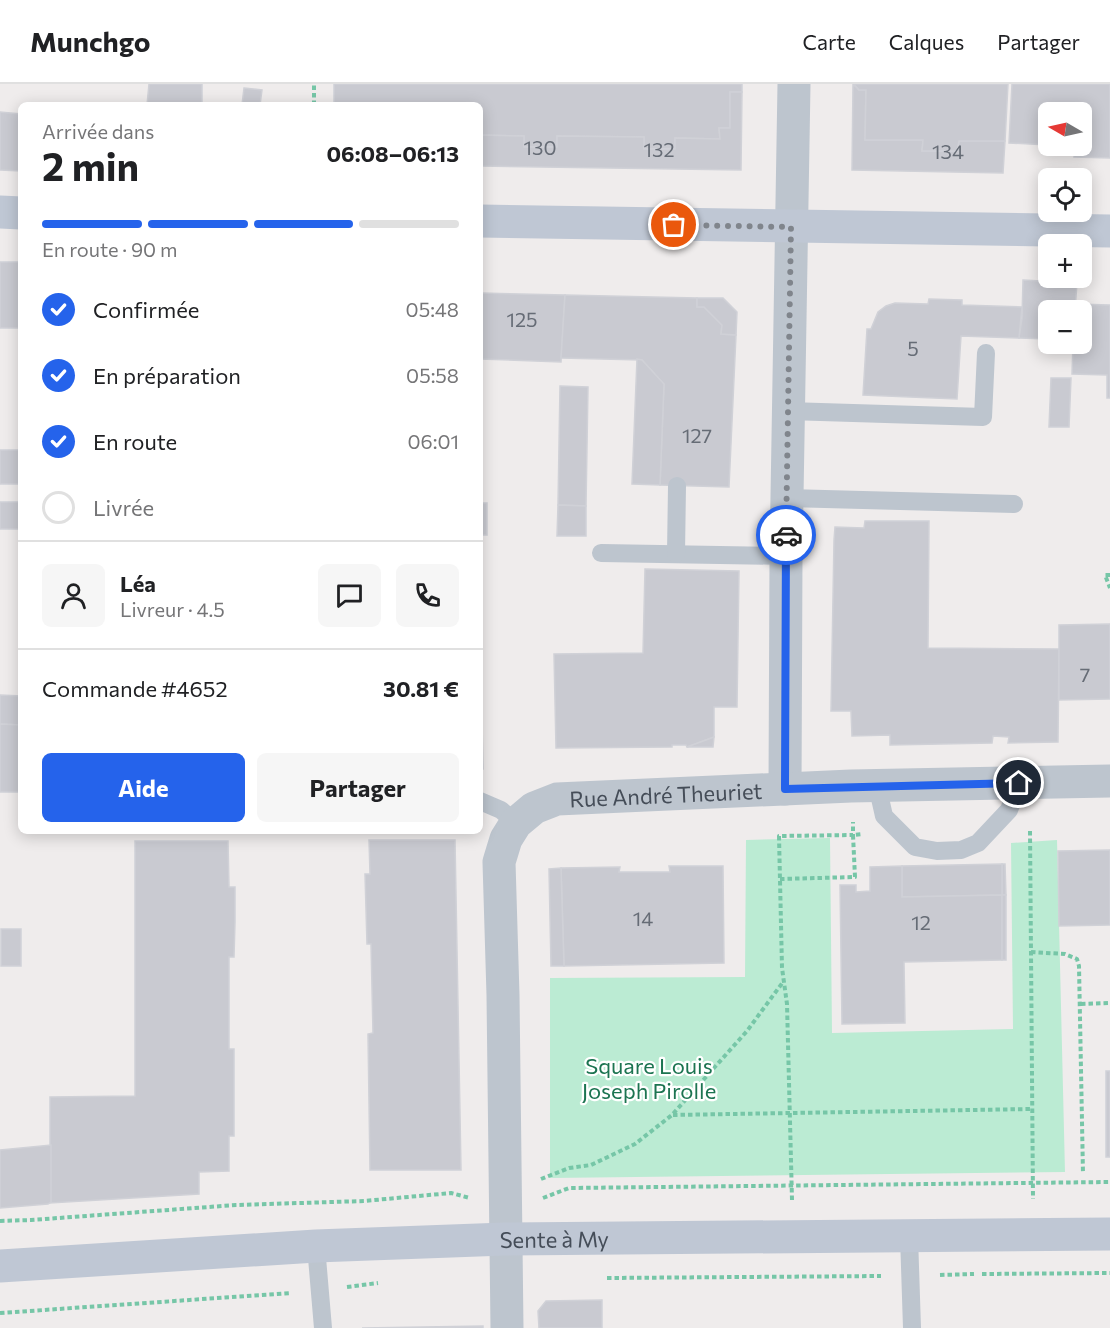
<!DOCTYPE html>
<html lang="fr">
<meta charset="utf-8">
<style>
:root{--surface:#fff;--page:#f6f6f6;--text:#202124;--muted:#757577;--line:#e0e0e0;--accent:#2563eb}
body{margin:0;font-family:Commissioner,sans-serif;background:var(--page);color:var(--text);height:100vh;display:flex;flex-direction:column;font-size:22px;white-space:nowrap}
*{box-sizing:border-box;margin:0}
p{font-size:20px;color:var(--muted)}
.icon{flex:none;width:33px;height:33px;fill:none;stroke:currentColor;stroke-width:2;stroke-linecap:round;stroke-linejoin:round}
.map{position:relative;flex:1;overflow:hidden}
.sheet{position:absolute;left:18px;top:18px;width:465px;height:732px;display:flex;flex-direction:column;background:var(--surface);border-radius:9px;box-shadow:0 3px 15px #0003}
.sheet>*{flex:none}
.needle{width:39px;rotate:279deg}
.tools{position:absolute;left:1038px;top:18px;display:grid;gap:12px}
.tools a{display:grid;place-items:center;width:54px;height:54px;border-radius:9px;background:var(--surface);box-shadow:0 3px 15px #0003;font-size:30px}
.pin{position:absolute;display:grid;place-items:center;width:51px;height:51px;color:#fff;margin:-26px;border:3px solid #fff;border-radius:50%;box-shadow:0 2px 6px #0007}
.courier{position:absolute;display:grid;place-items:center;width:60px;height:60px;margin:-30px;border:4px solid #2563eb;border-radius:50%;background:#fff;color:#222;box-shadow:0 2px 8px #0007}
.summary em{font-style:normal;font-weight:700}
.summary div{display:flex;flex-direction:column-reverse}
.summary{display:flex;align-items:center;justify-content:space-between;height:102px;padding:0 24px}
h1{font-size:39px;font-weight:700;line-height:45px}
.bar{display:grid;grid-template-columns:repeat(4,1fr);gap:9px 6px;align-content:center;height:72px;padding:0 24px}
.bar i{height:8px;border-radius:4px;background:var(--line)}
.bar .active{background:var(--accent)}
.bar p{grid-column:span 4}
.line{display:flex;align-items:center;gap:15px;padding:0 24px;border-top:2px solid var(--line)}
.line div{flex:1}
.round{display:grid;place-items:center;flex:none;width:63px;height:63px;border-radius:9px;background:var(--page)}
ol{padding:0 24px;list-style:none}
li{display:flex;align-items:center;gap:18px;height:66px}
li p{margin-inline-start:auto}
li .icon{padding:6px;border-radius:50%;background:var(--accent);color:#fff;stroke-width:4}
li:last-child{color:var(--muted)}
li i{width:33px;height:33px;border:3px solid var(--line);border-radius:50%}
.cta{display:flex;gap:12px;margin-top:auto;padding:12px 24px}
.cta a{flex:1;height:69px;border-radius:9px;background:var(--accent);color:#fff;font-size:24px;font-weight:700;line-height:69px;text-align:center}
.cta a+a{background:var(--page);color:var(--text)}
header{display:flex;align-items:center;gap:36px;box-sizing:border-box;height:84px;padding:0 30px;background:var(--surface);border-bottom:2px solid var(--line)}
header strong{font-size:28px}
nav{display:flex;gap:33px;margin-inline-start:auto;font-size:21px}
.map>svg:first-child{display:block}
.green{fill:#bbebd3}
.building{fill:#c9cad1;stroke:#d0d1d7;stroke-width:1.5}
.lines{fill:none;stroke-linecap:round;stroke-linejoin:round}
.path{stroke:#76c6a7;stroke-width:4;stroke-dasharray:4.5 3;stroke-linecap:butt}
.lane{stroke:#bdc5ce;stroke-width:18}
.street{stroke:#bdc5ce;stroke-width:33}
.secondary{stroke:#bfc7d4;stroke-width:33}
.done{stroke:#80858c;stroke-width:6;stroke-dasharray:0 10.8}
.route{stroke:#2563eb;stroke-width:8}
.labels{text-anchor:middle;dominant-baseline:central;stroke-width:4.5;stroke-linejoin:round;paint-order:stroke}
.number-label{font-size:20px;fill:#666c76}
.street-label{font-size:22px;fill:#454d58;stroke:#fff}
.park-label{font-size:22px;fill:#1c7451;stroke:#fff}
</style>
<header>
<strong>Munchgo</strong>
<nav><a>Carte</a><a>Calques</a><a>Partager</a></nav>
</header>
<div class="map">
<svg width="1110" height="1244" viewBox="0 0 1110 1244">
<rect width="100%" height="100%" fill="#efecec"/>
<polygon class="green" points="830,754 832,949 1013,945 1011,759 1057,756 1065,1088 550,1094 550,894 745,893 746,756"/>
<g class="building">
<polygon points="149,0 202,0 202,21 147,21"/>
<polygon points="334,0 742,0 742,8 730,8 730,44 719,44 720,55 675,54 675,65 644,65 644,53 557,52 557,63 524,63 524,52 480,51 480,21 334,21"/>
<polygon points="853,0 859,6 866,6 865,56 923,56 922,67 957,67 959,57 1005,57 1003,89 852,86"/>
<polygon points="854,0 1008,0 1005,57 959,57 957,67 922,67 923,56 865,56 866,6 859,6"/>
<polygon points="1012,0 1110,0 1110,74 1074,73 1075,62 1072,62 1082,62 1082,28 1048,28 1048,61 1009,59"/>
<polygon points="244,4 262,6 260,21 242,21"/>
<polygon points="730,8 742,8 741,86 480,82 480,51 524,52 524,63 557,63 557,52 644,53 644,65 675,65 675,54 720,55 719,44 730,44"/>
<polygon points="0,28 21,30 21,87 0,86"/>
<rect x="0" y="178" width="21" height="66"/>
<polygon points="1023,196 1077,199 1075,226 1048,226 1048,255 1019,254 1022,234"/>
<polygon points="480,209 565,211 561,278 480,275"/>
<polygon points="565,211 697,214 697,223 704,223 722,241 721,250 736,251 729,403 660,401 664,300 642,276 561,274"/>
<polygon points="697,214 723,214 737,228 736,251 721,250 722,241 704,223 697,223"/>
<polygon points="929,215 962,216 962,221 1022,223 1019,254 961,252 957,315 863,311 867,245 871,245 878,228 886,222 895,219 928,220"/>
<polygon points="1075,220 1110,221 1110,314 1107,314 1107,291 1072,290 1073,260 1082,260 1082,226 1075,226"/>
<polygon points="637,275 642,276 664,300 660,401 632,400"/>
<polygon points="1051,294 1071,294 1069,343 1049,343"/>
<polygon points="560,302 588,303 586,422 558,421"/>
<rect x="0" y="366" width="21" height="34"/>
<rect x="0" y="418" width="21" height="27"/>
<rect x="480" y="419" width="7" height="32"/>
<polygon points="558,421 586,422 586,452 557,452"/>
<polygon points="865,437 929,437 928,564 1059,565 1058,658 1008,659 1009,653 993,652 992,659 890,661 890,651 852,652 851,627 831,627 834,456 835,443 864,444"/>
<polygon points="645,485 739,487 737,623 714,623 714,653 687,663 686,661 672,661 672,663 556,664 554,570 643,569"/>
<polygon points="1110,540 1110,615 1059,616 1059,541"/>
<polygon points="480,591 481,591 483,685 480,685"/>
<polygon points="0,611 21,612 21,641 0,640"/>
<polygon points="0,640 21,641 21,708 0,708"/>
<polygon points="714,653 713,663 687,663"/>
<polygon points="369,756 455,756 461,1086 370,1086 368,950 373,949 371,860 367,860 365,790 370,790"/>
<polygon points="135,757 228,757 229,803 235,803 235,838 234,873 229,873 229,965 234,965 234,1052 229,1052 229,1087 199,1088 199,1110 50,1119 50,1013 135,1012"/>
<polygon points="1110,766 1110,841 1059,842 1058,767"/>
<polygon points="1002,780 1005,780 1006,811 1002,811"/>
<polygon points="1002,780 1002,811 902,813 902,782"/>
<polygon points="669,782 723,782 724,879 564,882 561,784 620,783 619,788 670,788"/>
<polygon points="902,782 902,813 1002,811 1002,876 904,878 905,939 842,940 840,801 856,801 856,808 870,807 870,783"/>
<polygon points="561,784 564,882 551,882 549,785"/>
<rect x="1002" y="811" width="4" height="65"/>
<rect x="1" y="845" width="20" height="37"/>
<rect x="1106" y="987" width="4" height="86"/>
<polygon points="51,1061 51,1118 48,1120 0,1124 0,1066"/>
<polygon points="602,1216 602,1244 539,1244 538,1227 546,1217"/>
<polygon points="483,1242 483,1244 362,1244"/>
</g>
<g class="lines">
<g class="path">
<polyline points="314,21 314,0"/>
<polyline points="1110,491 1105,491 1110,504"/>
<polyline points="1030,747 1033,1115"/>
<polyline points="780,795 855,793 853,751 862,750"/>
<polyline points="1031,868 1065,870 1077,875 1079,882 1083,1090"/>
<polyline points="1081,920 1110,919"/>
<polyline points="673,1031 1032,1025"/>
<polyline points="541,1095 569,1084 591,1081 635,1060 672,1031 747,947 783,898"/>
<polyline points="543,1114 569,1104 1110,1098"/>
<polyline points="792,1116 787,920 782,884 779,752 853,751 853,738"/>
<polyline points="0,1137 31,1136 236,1121 364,1117 451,1109 470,1114"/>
<polyline points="982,1190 1110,1189"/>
<polyline points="940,1191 974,1190"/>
<polyline points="607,1194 881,1192"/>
<polyline points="347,1203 378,1199"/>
<polyline points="0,1229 291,1209"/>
</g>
<g class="lane">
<polyline points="788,327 983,333 986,269"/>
<polyline points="787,414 1014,420"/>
<polyline points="601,469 786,472"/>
<polyline points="676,470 677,402"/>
<polyline points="877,701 884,732 915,763 937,767 961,766 978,759 1009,726 1019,699"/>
<polyline points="480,717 501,726 516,739"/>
<polyline points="909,1152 912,1244"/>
<polyline points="316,1162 323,1244"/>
</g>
<g class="street">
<polyline points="785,705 786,472 794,0"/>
<path id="s1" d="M507 1244 503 911 499 778 506 755 516 739 534 724 557 715 851 702 1110 697"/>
</g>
<g class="secondary">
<polyline points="0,128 21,129"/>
<polyline points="480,137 1110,147"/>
<path id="s2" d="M0 1182 316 1162 505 1155 1110 1150"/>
</g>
</g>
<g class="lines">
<polyline class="done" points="674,141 791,143 786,451"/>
<polyline class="route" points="786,451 785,705 1019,699"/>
</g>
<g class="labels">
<g class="number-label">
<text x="540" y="63">130</text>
<text x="659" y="65">132</text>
<text x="948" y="67">134</text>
<text x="522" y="235">125</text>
<text x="913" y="264">5</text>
<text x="697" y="351">127</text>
<text x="1085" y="590">7</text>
<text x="643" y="834">14</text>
<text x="921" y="838">12</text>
</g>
<g class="street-label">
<text stroke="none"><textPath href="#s1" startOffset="666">Rue André Theuriet</textPath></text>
<text stroke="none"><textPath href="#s2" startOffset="555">Sente à My</textPath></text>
</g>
<g class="park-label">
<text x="649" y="981">Square Louis<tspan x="649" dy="25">Joseph Pirolle</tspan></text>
</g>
</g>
</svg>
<div class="tools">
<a><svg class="needle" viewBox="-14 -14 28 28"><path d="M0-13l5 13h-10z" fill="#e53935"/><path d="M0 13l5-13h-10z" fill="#757577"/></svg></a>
<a><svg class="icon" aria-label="locate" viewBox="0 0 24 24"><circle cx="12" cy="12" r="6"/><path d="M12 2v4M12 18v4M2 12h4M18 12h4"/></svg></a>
<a>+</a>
<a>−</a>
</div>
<div class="pin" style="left:674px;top:141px;background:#ea580c"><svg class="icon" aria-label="bag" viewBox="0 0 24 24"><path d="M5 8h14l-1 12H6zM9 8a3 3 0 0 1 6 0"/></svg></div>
<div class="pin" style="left:1019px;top:699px;background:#1f2937"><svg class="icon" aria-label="home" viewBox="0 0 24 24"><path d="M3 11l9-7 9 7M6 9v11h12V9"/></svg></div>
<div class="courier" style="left:786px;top:451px"><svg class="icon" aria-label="car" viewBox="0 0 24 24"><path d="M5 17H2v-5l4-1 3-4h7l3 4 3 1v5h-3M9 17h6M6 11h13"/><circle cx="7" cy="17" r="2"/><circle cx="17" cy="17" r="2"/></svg></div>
<section class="sheet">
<div class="summary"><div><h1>2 min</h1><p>Arrivée dans</p></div><em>06:08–06:13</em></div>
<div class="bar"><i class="active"></i><i class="active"></i><i class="active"></i><i></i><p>En route · 90 m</p></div>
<ol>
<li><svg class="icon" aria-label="check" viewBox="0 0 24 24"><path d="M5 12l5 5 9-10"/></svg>Confirmée<p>05:48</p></li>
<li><svg class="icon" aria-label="check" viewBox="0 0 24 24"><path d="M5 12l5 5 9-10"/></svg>En préparation<p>05:58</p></li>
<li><svg class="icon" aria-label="check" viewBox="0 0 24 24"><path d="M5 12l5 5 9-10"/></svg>En route<p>06:01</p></li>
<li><i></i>Livrée</li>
</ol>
<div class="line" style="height:108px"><a class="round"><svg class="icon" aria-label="person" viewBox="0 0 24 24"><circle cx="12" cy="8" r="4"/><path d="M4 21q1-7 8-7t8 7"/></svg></a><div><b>Léa</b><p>Livreur · 4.5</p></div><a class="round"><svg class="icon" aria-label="chat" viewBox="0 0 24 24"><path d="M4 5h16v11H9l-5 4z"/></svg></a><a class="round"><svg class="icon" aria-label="phone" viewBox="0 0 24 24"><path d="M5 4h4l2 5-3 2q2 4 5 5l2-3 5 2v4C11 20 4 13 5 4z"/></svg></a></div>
<div class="line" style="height:78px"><div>Commande #4652</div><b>30.81 €</b></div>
<div class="cta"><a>Aide</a><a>Partager</a></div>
</section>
</div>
